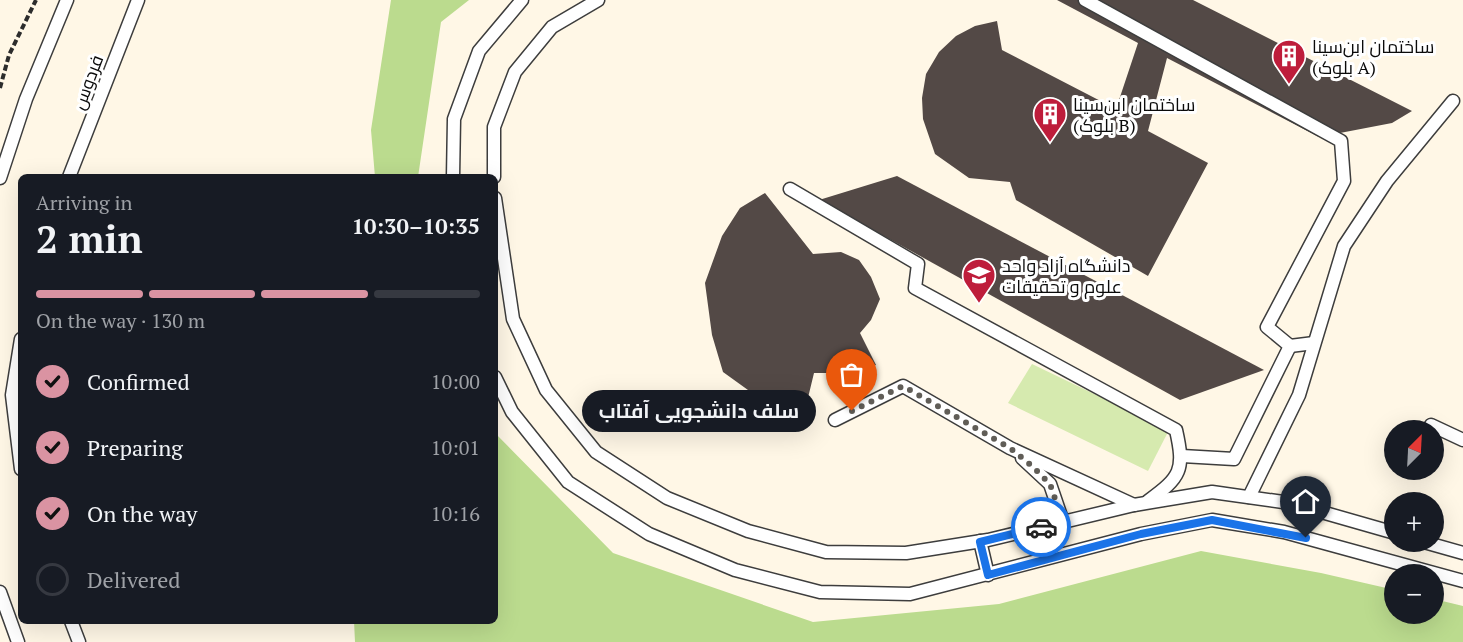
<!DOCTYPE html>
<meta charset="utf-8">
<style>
:root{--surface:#171b24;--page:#242831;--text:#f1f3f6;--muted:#9ea1a6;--line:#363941;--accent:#da93a2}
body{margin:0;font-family:"PT Serif",Cairo,serif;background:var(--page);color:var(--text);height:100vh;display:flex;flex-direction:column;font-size:22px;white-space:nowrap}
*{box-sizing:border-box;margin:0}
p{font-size:20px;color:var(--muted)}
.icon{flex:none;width:33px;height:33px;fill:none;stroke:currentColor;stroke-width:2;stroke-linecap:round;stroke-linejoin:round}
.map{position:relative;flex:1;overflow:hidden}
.details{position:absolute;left:18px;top:174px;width:480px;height:450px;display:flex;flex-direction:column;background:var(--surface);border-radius:9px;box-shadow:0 6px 24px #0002}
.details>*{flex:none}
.needle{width:39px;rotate:24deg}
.fabs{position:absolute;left:1384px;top:420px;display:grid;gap:12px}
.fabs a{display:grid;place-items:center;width:60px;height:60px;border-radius:50%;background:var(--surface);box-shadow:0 6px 24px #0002;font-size:30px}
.pin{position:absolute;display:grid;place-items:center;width:51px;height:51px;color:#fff;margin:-62px -26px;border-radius:50% 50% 50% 0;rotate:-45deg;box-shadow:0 0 6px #0007}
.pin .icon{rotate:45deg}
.courier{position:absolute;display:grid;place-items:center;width:60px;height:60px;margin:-30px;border:4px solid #1a73e8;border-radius:50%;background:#fff;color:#222;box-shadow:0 2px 8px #0007}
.bubble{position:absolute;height:42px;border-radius:21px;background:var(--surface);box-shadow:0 6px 24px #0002;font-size:20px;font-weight:700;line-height:42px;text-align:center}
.head em{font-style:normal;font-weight:700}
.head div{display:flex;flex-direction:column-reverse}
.head{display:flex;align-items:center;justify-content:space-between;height:102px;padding:0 18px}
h1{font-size:39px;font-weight:700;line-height:45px}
.bar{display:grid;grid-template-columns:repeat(4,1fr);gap:9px 6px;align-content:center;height:72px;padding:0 18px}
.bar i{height:8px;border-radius:4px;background:var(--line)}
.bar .on{background:var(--accent)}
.bar p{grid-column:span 4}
ol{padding:0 18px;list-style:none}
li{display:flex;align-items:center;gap:18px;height:66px}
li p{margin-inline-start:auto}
li .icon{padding:6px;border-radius:50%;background:var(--accent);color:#111;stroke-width:4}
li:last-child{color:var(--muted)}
li i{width:33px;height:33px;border:3px solid var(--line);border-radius:50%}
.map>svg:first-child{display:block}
.green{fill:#d6eaaf}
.forest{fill:#bbdb8e}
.building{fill:#534946}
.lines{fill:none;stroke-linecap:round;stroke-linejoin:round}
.lane-casing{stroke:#3d3d3d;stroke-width:15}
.path{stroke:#2c2c2c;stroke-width:4;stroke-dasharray:6 3;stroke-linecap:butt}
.lane{stroke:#fff;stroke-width:12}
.done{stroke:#605d57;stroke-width:6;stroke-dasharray:0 10.8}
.route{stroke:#1a73e8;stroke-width:8}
.labels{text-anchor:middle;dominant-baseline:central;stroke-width:6;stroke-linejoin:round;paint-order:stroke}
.poi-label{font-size:18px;fill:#0a0a0a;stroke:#fff;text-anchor:start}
.street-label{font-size:18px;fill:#0a0a0a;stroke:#fff}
</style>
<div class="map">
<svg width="1463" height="642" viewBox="0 0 1463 642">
<rect width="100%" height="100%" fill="#fff7e6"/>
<polygon class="green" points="1032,364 1169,430 1148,471 1008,403"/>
<g class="forest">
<polygon points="391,0 469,0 441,22 418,177 375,177 371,130"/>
<polygon points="495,433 613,553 813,622 999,604 1201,551 1321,573 1395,590 1395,614 1434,614 1434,599 1463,606 1463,642 355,642 354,621 495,621"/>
</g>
<g class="building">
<polygon points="1057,0 1193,0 1412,111 1392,123 1319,137 1167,58 1148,131 1208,163 1148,276 1016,200 1010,182 969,178 935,154 923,119 922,98 926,74 939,52 956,36 975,26 997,21 1002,50 1116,109 1138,43"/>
<polygon points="897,176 1264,370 1180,400 819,200"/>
<polygon points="765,193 813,254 841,252 859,260 871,277 880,299 871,320 860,333 876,365 843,373 814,373 806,406 795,414 748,390 723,372 712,335 705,283 722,236 740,208"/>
</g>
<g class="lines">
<g class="lane-casing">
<g id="lane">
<polyline points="1085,0 1341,141 1344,181 1267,327 1290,346 1234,459 1182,456"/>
<polyline points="69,177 138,0"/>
<polyline points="453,177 454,119 479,51 522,0"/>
<polyline points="494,177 494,127 515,72 552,27 598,0"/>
<polyline points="0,178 26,99 67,0"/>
<path d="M790 189 918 264 915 288 1176 430C1185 470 1181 477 1148 501"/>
<polyline points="495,198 513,319 546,390 596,452 667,498 748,531 826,552 906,553 988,540 1134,505 1212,492 1290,503 1395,533"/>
<polyline points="21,339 12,395 21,469"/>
<polyline points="1290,346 1314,343"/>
<polyline points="495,377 512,412 568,482 649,534 735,570 820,592 910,594 1141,534 1212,520 1284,532 1463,581"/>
<polyline points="835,420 903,386 1010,448 1134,505"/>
<polyline points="1431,425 1463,440"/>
<polyline points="1022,458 1050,484 1063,522"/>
<polyline points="1249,497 1299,395 1344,246 1387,181 1453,101"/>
<polyline points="980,541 988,575"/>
<polyline points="1424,542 1463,553"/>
<polyline points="0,592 18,642"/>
<polyline points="71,621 79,642"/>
</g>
</g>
<polyline class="path" points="0,88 9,55 36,0"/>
<use href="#lane" class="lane"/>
</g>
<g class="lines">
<polyline class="done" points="852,411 903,386 1010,448 1032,466 1050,484 1063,522 1041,527"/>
<polyline class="route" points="1041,527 980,542 988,575 1141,534 1212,520 1306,538"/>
</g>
<defs>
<g id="building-pin" transform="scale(1.725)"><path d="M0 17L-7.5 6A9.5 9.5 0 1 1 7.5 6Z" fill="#be1d3b" stroke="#fff"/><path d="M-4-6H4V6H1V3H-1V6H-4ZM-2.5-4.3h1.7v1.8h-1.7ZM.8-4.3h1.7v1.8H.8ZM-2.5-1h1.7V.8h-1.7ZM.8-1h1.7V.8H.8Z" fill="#fff"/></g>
<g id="university-pin" transform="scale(1.725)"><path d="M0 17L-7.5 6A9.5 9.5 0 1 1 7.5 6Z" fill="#be1d3b" stroke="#fff"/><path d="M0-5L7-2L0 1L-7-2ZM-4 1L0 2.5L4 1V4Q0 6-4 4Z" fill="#fff"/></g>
</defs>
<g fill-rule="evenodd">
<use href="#building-pin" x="1289" y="56"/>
<use href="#building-pin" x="1050" y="114"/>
<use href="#university-pin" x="979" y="275"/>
</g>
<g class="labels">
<g class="poi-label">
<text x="1312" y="46">ساختمان ابن‌سینا<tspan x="1312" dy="21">(بلوک A)</tspan></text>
<text x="1073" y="104">ساختمان ابن‌سینا<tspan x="1073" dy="21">(بلوک B)</tspan></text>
<text x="1002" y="265">دانشگاه آزاد واحد<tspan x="1002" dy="21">علوم و تحقیقات</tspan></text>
</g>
<g class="street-label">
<text transform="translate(87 82) rotate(-69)">فردوس</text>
</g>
</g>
</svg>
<div class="fabs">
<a><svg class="needle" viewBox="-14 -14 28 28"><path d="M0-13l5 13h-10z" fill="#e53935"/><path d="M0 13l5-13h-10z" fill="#9ea1a6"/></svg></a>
<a>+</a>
<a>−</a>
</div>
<div class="pin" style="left:852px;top:411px;background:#ea580c"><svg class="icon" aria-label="bag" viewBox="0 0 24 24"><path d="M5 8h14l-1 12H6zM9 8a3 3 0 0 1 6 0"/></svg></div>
<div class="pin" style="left:1306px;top:538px;background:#1f2937"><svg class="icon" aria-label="home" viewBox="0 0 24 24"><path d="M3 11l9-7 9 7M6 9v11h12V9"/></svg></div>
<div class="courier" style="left:1041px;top:527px"><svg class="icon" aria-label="car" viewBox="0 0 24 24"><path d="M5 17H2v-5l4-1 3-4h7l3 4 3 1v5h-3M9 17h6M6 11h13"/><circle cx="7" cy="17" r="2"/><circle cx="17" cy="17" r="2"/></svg></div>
<div class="bubble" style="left:582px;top:390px;width:234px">سلف دانشجویی آفتاب</div>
<section class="details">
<div class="head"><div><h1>2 min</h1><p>Arriving in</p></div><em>10:30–10:35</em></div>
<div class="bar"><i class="on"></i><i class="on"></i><i class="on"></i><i></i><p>On the way · 130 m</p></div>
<ol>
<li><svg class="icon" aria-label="check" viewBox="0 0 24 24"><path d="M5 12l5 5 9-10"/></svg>Confirmed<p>10:00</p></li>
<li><svg class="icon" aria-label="check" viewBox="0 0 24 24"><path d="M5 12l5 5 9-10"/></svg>Preparing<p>10:01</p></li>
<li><svg class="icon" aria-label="check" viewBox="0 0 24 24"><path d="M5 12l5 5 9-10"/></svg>On the way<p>10:16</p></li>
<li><i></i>Delivered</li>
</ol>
</section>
</div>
